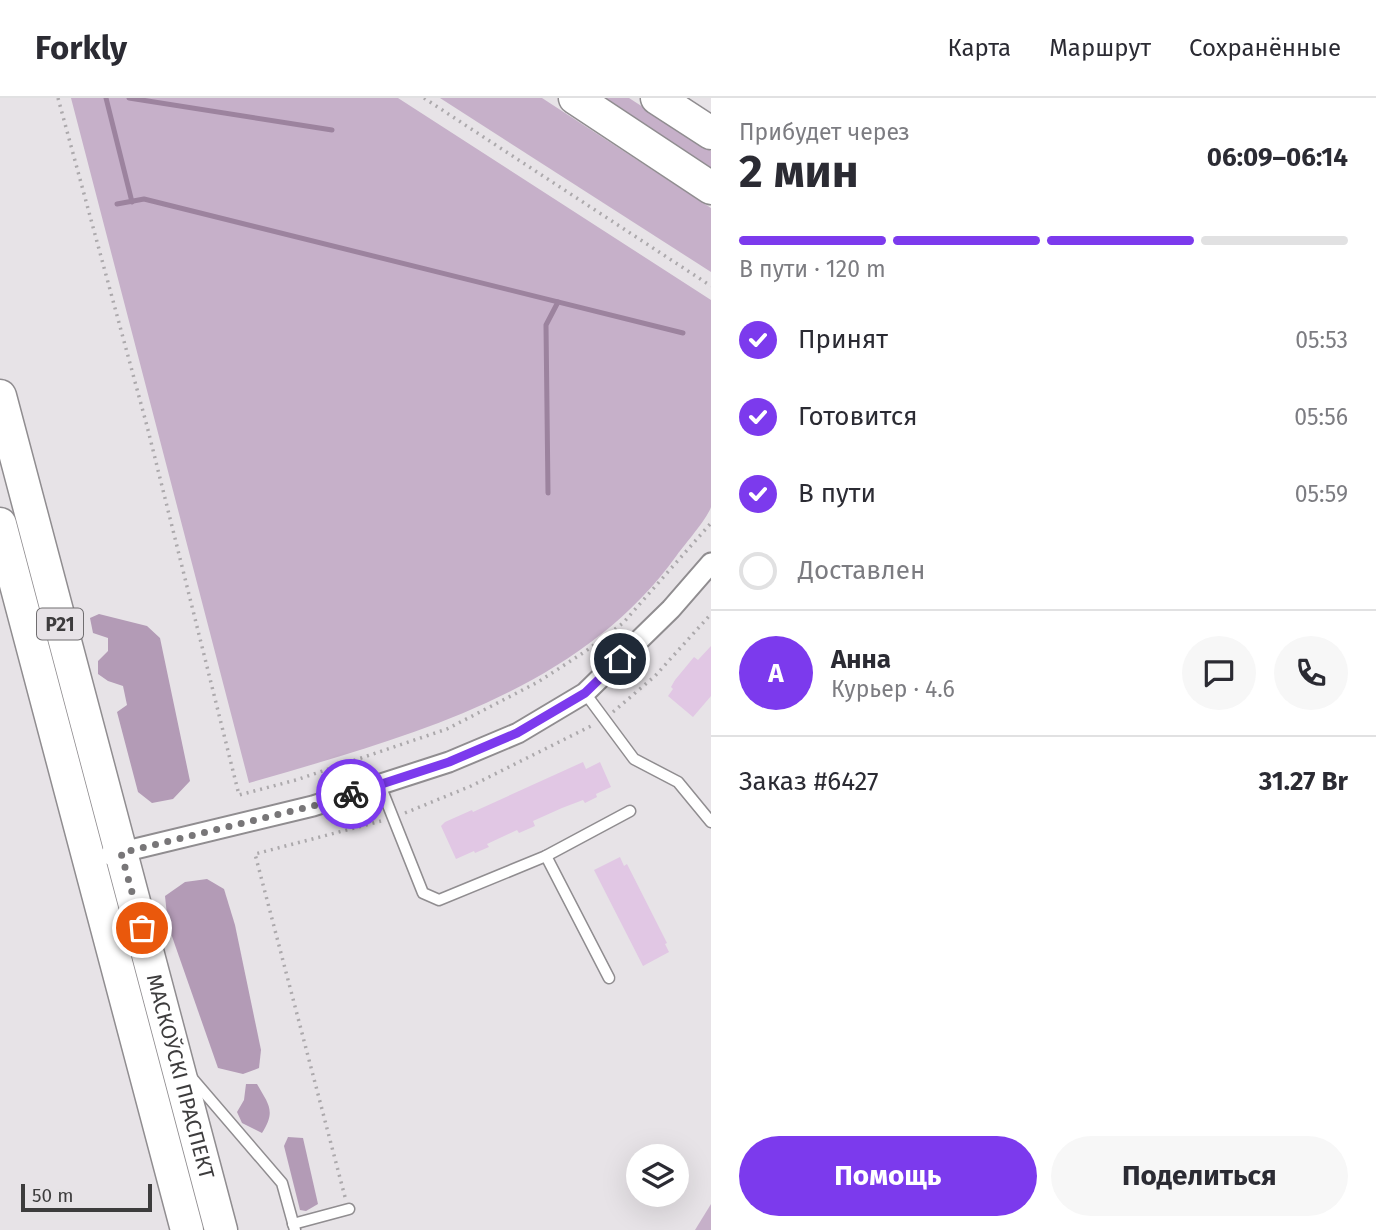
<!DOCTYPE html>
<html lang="ru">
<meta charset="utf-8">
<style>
:root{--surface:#fff;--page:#f7f7f7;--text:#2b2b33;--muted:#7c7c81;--line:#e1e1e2;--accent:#7c3aed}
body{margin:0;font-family:"Fira Sans",sans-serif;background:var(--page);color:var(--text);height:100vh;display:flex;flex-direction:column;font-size:26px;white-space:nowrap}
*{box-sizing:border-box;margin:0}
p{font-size:23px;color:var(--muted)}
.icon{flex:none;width:38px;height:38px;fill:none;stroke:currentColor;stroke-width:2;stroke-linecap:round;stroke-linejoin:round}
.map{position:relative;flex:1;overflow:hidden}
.side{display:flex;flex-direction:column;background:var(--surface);width:665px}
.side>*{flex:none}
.controls{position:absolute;left:626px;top:1046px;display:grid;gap:14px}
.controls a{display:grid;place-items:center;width:63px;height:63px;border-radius:50%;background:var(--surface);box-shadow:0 7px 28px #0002;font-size:35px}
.scale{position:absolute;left:21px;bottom:18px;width:131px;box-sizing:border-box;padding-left:7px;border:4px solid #3d3c3d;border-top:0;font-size:19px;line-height:24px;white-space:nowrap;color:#3d3c3d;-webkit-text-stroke:5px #e7e3e7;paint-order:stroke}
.pin{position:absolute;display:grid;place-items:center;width:60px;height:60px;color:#fff;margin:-30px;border:4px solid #fff;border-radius:50%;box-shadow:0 2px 7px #0007}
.courier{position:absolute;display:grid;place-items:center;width:70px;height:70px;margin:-35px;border:5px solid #7c3aed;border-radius:50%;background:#fff;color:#222;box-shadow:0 2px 9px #0007}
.summary em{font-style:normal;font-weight:700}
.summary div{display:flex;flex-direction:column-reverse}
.summary{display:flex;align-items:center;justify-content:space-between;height:119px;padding:0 28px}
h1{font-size:46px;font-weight:700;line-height:52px}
.bar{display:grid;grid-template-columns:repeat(4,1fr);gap:10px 7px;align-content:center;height:84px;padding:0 28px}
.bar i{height:9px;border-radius:5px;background:var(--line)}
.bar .on{background:var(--accent)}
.bar p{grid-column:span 4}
.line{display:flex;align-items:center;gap:18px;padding:0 28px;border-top:2px solid var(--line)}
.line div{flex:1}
.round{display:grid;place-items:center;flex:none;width:74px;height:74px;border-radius:37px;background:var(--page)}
ol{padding:0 28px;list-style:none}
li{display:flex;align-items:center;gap:21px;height:77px}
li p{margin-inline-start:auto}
li .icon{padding:7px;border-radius:50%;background:var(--accent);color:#fff;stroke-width:4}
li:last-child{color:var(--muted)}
li i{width:38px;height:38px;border:4px solid var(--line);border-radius:50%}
.primary-button{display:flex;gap:14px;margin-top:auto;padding:14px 28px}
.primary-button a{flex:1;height:80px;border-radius:42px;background:var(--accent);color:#fff;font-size:28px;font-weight:700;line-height:80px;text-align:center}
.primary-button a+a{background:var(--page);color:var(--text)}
header{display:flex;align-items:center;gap:42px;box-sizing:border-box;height:98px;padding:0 35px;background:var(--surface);border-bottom:2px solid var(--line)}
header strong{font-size:33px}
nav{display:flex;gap:38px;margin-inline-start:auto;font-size:24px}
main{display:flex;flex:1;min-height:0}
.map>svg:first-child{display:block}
.green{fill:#c6b0c9}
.forest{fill:#b39bb6}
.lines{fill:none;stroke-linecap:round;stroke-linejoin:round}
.stream{stroke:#9c839e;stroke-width:5}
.building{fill:#e1c7e4}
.lane-casing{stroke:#908d90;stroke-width:13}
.street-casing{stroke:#908d90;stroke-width:23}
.primary-casing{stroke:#908d90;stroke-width:35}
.path{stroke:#aca9ac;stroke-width:3.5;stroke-dasharray:2 5;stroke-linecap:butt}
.lane{stroke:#fff;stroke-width:10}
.street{stroke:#fff;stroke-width:19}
.primary{stroke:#fff;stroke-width:32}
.done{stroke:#787678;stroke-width:7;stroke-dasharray:0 12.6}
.route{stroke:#7c3aed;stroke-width:9}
.labels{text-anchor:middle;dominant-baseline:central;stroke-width:5;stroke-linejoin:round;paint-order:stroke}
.shield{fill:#e7e3e7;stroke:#706e70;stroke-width:2}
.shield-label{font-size:19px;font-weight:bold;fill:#3d3c3d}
.street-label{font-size:21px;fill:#3d3c3d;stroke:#e7e3e7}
</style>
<header>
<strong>Forkly</strong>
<nav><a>Карта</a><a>Маршрут</a><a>Сохранённые</a></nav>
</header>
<main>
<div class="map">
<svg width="711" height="1132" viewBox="0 0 711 1132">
<rect width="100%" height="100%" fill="#e7e3e7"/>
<g class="green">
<path d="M71 0H398L711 202C711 255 711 308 711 362 711 373 711 399 711 409 707 421 685 446 677 457 579 595 403 640 249 685Z"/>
<polygon points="440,0 542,0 711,110 711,174"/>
<polygon points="604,0 629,0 711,53 711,71"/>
<polygon points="711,1106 711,1132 695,1132"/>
</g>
<g class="forest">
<polygon points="99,516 147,528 160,540 190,683 173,701 152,705 138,694 117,614 127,607 123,588 108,583 98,576 98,563 108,553 108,540 93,535 90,520"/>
<polygon points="207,781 224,791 235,827 261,952 259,970 243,976 218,970 168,827 165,798 185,784"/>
<path d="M246 986H257C269 1007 276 1013 262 1035L242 1025 237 1014 244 1002Z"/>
<polygon points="288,1039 303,1040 318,1106 306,1113 300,1112 284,1048"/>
</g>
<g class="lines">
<g class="stream">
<polyline points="106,0 132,104"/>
<polyline points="129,0 332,32"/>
<polyline points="117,106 144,101 683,235"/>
<polyline points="548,395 546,227 558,204"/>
</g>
</g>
<g class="building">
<polygon points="711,548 711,598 693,619 668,598 673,591 671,589 675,582 694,559 698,562"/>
<polygon points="583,664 586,671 600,664 611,689 596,696 597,699 585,705 583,702 562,710 533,723 535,728 519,735 517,732 487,746 489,749 475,755 474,753 456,761 441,728 445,724 472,712 473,714"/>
<polygon points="620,759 624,768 627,766 667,845 665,846 669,854 643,868 594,772"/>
</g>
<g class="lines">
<g class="lane-casing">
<g id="lane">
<polyline points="585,595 634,661 678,684 711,724"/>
<polyline points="380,687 423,795 439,802 546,758 630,713"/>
<polyline points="546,758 609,880"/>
<polyline points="191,979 282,1085 295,1132"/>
<polyline points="293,1126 349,1111"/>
</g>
</g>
<g class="street-casing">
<polyline id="street" points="110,757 313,708 449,664 518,635 585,595 671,511 711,465"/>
</g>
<g class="primary-casing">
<g id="primary">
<polyline points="575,0 711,90"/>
<polyline points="657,0 711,35"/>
<path id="s1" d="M0 298 221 1132"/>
<polyline points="0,426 187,1132"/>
</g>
</g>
<g class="path">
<polyline points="58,0 147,328 239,697 296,682 447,631 538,584 586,553 623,525 711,425"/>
<polyline points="424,0 711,188"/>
<polyline points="613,614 655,578 711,516"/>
<polyline points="405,715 471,688 595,626"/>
<polyline points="345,1099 255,756 381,723"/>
</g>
<use href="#lane" class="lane"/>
<use href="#street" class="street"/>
<use href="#primary" class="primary"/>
</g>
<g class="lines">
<polyline class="done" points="142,830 121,755 313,708 351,696"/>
<polyline class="route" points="351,696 449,664 517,635 585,595 620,561"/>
</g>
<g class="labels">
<rect class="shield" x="37" y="510.5" width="46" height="31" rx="5"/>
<g class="shield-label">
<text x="60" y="526">Р21</text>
</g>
<g class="street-label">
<text stroke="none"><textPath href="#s1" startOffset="704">МАСКОЎСКІ ПРАСПЕКТ</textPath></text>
</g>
</g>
</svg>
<div class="controls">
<a><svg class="icon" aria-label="layers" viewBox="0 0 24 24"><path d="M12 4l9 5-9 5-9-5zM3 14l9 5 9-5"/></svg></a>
</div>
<div class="scale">50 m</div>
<div class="pin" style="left:142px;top:830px;background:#ea580c"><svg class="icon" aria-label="bag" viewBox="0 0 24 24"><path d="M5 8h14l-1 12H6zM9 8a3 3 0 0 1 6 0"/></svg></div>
<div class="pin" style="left:620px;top:561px;background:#1f2937"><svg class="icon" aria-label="home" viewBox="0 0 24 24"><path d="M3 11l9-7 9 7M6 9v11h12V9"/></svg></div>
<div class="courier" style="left:351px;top:696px"><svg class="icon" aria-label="bike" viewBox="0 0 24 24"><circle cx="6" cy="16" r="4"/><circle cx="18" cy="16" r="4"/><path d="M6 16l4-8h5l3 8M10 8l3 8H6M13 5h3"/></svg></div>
</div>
<section class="side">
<div class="summary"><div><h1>2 мин</h1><p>Прибудет через</p></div><em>06:09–06:14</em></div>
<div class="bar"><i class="on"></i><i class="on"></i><i class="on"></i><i></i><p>В пути · 120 m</p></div>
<ol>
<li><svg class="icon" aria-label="check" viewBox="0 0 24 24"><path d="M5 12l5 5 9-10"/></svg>Принят<p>05:53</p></li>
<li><svg class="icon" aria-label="check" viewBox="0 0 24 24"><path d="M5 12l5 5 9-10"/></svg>Готовится<p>05:56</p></li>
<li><svg class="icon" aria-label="check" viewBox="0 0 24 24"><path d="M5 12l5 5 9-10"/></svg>В пути<p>05:59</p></li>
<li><i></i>Доставлен</li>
</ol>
<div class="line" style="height:126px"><b class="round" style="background:var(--accent);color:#fff">А</b><div><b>Анна</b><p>Курьер · 4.6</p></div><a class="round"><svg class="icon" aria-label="chat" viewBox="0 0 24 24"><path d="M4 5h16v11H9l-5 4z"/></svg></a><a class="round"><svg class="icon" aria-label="phone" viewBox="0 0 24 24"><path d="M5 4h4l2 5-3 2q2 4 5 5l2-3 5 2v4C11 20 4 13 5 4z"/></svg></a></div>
<div class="line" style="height:91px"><div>Заказ #6427</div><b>31.27 Br</b></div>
<div class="primary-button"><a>Помощь</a><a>Поделиться</a></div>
</section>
</main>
